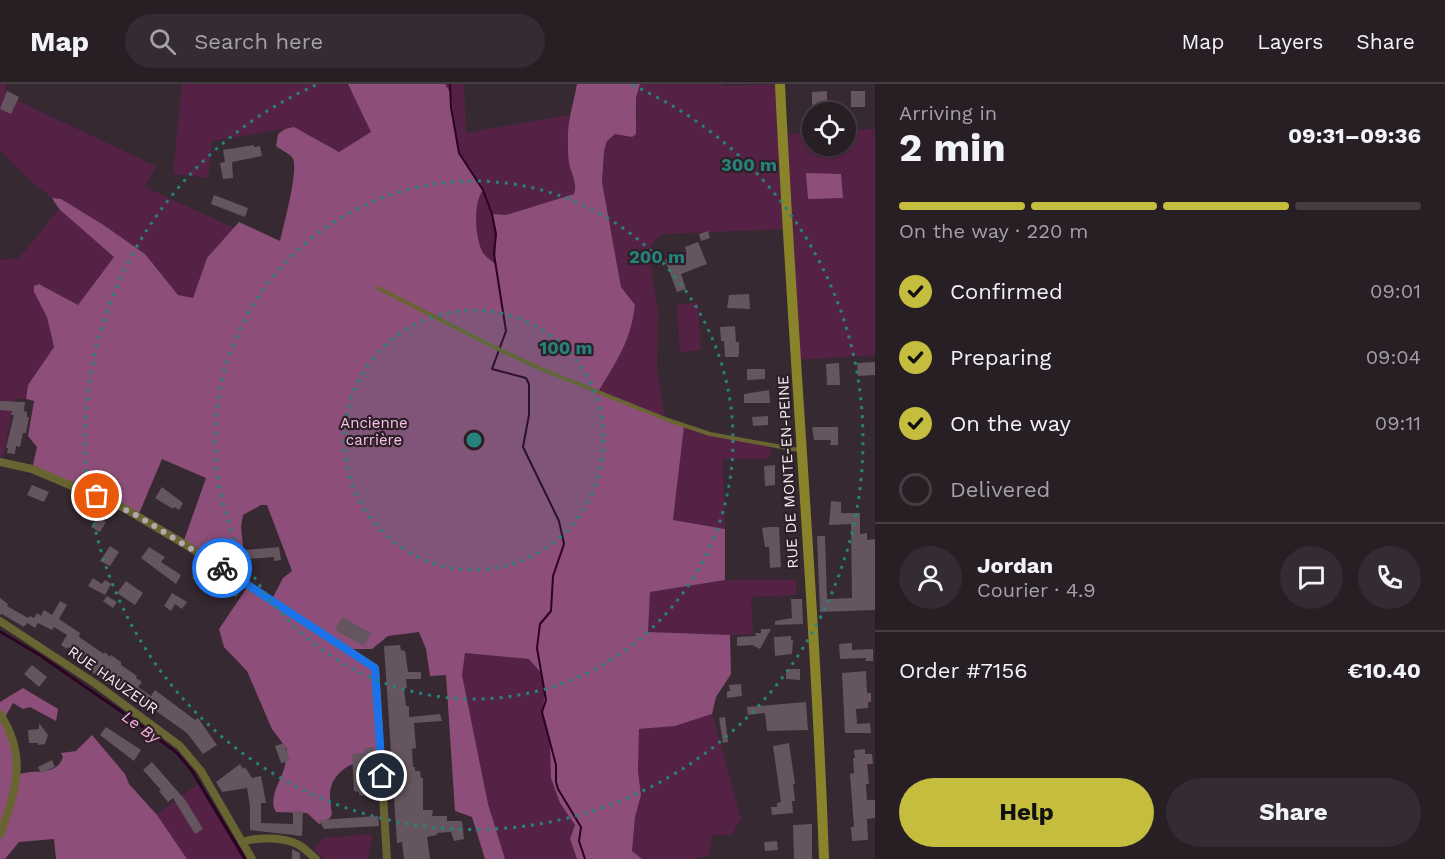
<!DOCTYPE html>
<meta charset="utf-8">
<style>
:root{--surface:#281f25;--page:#342c32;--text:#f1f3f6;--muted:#a5a2a7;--line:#443d42;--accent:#c4bd3e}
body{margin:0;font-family:"Work Sans",sans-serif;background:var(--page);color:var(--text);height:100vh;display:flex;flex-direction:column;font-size:22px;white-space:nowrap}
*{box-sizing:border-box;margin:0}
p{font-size:20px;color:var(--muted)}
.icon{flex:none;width:33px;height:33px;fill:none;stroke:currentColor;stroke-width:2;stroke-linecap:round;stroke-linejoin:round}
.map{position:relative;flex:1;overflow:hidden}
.sheet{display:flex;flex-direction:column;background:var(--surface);width:570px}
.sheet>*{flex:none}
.controls{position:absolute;left:802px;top:18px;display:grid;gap:12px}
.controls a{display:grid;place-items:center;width:54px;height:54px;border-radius:50%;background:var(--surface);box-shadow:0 2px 4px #0004,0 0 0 2px var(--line);font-size:30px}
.pin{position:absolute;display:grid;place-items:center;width:51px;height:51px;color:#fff;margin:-26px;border:3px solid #fff;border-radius:50%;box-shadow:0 2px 6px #0007}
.courier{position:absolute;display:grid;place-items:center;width:60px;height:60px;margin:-30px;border:4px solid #1a73e8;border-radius:50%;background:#fff;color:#222;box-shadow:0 2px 8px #0007}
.headline em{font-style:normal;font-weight:700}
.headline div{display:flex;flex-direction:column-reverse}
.headline{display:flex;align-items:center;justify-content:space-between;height:102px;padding:0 24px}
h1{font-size:39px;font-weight:700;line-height:45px}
.bar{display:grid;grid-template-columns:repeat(4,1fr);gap:9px 6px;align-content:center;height:72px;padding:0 24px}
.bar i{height:8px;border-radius:4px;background:var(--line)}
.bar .on{background:var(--accent)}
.bar p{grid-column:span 4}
.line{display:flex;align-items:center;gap:15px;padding:0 24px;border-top:2px solid var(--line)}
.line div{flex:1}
.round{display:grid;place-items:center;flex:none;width:63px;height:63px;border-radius:32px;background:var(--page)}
ol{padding:0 24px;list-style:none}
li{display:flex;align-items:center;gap:18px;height:66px}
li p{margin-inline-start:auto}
li .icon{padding:6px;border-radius:50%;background:var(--accent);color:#111;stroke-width:4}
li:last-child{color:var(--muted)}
li i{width:33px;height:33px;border:3px solid var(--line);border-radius:50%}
.action{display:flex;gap:12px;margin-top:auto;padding:12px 24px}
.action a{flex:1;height:69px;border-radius:36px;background:var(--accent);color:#111;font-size:24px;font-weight:700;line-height:69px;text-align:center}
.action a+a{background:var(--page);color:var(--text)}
header{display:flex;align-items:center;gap:36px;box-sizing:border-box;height:84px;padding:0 30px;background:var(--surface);border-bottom:2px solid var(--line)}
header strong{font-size:28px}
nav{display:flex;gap:33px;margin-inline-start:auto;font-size:21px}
.search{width:420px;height:54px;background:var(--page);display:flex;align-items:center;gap:15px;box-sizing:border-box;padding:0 21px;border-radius:33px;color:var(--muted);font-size:22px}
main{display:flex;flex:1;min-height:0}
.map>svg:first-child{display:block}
.green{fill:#552246}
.forest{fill:#8d4f79}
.water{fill:#2c0222}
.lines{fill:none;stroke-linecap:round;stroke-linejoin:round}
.stream{stroke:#2c0222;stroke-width:2}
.building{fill:#64555e}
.lane{stroke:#686532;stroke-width:4}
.street{stroke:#686532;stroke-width:8}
.secondary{stroke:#89842a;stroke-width:10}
.done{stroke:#b2a8ae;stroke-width:6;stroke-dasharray:0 10.8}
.route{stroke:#1a73e8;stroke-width:8}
.ring{fill:none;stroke:#26827b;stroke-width:3;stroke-dasharray:3 6}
.labels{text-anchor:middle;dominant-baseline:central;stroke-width:4.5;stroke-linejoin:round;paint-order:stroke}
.park-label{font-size:15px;fill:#f9c1e5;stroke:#2c1f27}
.street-label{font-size:15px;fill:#f5ecf1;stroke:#2c1f27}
.water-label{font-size:16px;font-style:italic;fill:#fbb1e1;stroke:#2c1f27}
.centre{fill:#26827b;stroke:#2c1f27;stroke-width:3}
.ring-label{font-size:18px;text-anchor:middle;font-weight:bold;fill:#26827b;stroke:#2c1f27;stroke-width:4.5;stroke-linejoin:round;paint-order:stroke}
</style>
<header>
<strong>Map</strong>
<div class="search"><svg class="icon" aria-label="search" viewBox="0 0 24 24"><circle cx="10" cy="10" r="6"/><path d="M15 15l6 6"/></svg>Search here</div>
<nav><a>Map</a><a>Layers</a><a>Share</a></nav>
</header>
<main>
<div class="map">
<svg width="875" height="775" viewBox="0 0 875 775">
<rect width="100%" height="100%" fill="#362931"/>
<g class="green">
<polygon points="0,0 6,0 5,11 156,82 145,103 234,144 207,174 193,214 178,211 145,170 102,140 61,115 52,114 23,90 0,66"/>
<polygon points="182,0 348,0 372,48 339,68 294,43 212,57 208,94 173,90"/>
<path d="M445 0H464L466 49 569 31V78L577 104 574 110 506 131C496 149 492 159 496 181 492 177 484 172 482 167 475 153 473 118 483 106L459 69 450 8Z"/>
<path d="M640 0H722L724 2 780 0 783 51 813 49V62H846V47L875 45V271L796 276 787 145 661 150 648 165 658 227 657 286 665 335 598 308C615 278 631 256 635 222L621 203 602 98 604 67 607 57 615 50 632 53 637 35 636 14Z"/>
<polygon points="59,125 114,173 78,221 40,200 34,208 47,233 54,263 28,301 26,315 15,314 3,373 0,373 0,176 19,174"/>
<polygon points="698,219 701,266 680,268 677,220"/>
<polygon points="684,342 710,350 772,361 769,375 723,375 725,445 673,436"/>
<polygon points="725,496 796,496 796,511 751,513 753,550 730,551 648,548 650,508"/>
<polygon points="465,569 529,575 541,589 546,616 542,628 550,660 560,719 576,741 570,755 577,775 505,775 488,720 462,591"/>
<polygon points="712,630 741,734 732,751 713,751 709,772 693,775 642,775 632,767 635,733 641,711 638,687 639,645 675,642"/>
<polygon points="198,700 243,775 187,775 157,731"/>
<polygon points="372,750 368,775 324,775 314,766 324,754"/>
</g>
<g class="forest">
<path d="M348 0H445L450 8 459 69 483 106C473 119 475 152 482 167 484 172 491 176 495 180L496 150 492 130 506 131 574 110C578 99 571 90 569 79 568 73 568 66 568 60 567 37 573 22 577 0H640L636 14V50L632 53 615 50 607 57 604 67 602 98 621 203 635 221C631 257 616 278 598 308L684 342 673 436 725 445V496L650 508 648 548 730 551 731 590 716 613 712 630 675 642 639 645 638 687 641 711 635 733 632 767 642 775H577L570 755 575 741 560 719 551 694 550 660 542 628 545 611 541 589 529 575 465 569 462 591 488 720 505 775H485L472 733 455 727 446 591 430 592 426 565 419 548 388 552 372 565H347L375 584 381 672C360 674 331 685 330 710 330 716 331 724 332 730L330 734 319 740 307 729 276 728C268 715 280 698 284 685 286 679 286 672 287 665L272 645 247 587 224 563 219 545 248 502 271 517 283 494 292 487 267 421H261L243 431 241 442 245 484 238 495 183 459 206 394 162 375 138 432 32 385 37 363 28 352 34 317 26 315 28 301 54 263 47 233 34 208V202L39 200 78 221 114 173 59 125 52 114 61 115 102 140 145 170 178 211 193 214 207 174 239 138 280 157C283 143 300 83 292 73 288 69 281 66 276 62L278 50 285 45 294 43 339 68 371 48Z"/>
<polygon points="806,89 841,90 843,114 808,115"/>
<path d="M23 604 58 625 56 637 30 623 23 625 13 619 4 635 11 648 18 691C32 684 56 694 63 673L61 669 76 667 92 651 125 690 129 700 157 731 187 775H56L54 755 19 758 5 775H0V618Z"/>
</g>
<polygon class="water" points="0,546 42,571 136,636 178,668 193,686 247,775 243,775 191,688 176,670 135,639 40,573 0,549"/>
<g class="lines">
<polyline class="stream" points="450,0 451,23 459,69 483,106 492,130 496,150 494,170 506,247 492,285 526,294 529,300 529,331 523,363 559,437 564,460 553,492 551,527 540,540 537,564 546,616 542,628 556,681 556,698 558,705 581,743 579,757 585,775"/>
</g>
<g class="building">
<polygon points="7,7 19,13 11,30 0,25"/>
<polygon points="827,7 827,22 812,22 812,8"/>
<rect x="851" y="7" width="14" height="16"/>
<polygon points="254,61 254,63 260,62 262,72 232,78 233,94 223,95 220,79 225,78 223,66"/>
<polygon points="214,111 248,124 245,133 211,120"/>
<polygon points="708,147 710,154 701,157 699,150"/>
<polygon points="698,158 707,180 681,190 686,205 677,208 665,176 687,170 685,163"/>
<polygon points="749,210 750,225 727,224 729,211"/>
<polygon points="735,242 736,258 739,258 739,269 738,273 725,273 724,257 721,257 720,243"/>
<polygon points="875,278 875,291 858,292 857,279"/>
<polygon points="839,279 840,301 827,301 826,280"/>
<polygon points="747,285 765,285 765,295 747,296"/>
<polygon points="769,306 770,319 744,319 744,310"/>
<polygon points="0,317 25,318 24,327 27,328 27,333 29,333 26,349 23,349 20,363 16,362 15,370 7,369 8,364 6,364 14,331 11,331 12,327 0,326"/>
<polygon points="768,332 768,341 753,342 752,333"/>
<polygon points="812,343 838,343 838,361 830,361 831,356 814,356"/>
<polygon points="775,381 775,401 765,402 764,382"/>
<polygon points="32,401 49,408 44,418 27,411"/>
<polygon points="162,403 183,419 179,426 174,423 173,425 155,414"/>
<polygon points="75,410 98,422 93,430 72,418"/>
<polygon points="831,417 841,418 841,429 860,429 860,450 867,449 867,456 875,455 875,526 820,528 817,452 825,452 827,515 852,514 851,440 829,441"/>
<polygon points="98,432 106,438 100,448 91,443"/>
<polygon points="769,443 779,443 781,483 770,484 769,463 765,463 762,444"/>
<polygon points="110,462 119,468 110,482 100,477"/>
<polygon points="149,463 165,473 161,478 181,491 176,500 141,474"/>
<polygon points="279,463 281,476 274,477 274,473 245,475 244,466"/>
<polygon points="199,482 212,490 204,501 192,494"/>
<polygon points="93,494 102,500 105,496 111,500 105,511 88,502"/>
<polygon points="225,494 242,504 236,513 220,502"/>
<polygon points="126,497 143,509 135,521 117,509"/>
<polygon points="172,509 187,518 182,525 175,520 171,527 164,522"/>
<polygon points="107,512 117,518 113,524 103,517"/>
<polygon points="0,514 8,520 7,522 28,534 30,532 34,534 37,529 41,532 44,526 52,531 60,517 67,521 59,535 80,549 79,553 104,570 105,568 110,573 111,571 121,578 121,581 137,592 136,594 142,598 138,603 151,612 155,606 195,636 198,634 217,661 203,670 187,649 142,617 137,620 78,578 83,572 68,563 67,565 61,561 67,551 54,543 52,546 38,539 35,544 27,539 24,543 2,530 0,531"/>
<polygon points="791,515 802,515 803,540 775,541 775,537 792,534"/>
<polygon points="342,533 371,549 364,562 335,546"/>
<polygon points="761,545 771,545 760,565 752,561 737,562 737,553 756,552 755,549 761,549"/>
<polygon points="791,552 791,556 793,556 792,570 775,572 774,553"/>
<polygon points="852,559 852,566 873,565 873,577 865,577 866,574 840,575 839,560"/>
<polygon points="400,561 401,566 405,567 408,588 421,588 421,595 406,595 407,604 404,604 406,622 409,622 409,633 440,630 442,637 414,639 416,664 412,665 413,683 415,683 415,687 420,687 421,694 423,694 423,726 433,726 432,732 447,732 447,737 462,737 464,755 454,757 451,748 437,749 437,751 427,753 430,775 404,775 402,758 397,759 384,562"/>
<polygon points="32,581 47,593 39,603 24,590"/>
<polygon points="786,585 800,585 800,596 786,595"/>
<polygon points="866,587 867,607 867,609 871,609 871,618 868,618 868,624 856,625 857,640 870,639 871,649 845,649 842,589"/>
<polygon points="741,600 742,612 727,614 727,607 730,607 729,601"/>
<polygon points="806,618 808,646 767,647 765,629 748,631 747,623"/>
<polygon points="725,633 728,658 723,659 719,634"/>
<polygon points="39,639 48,651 45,660 38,661 38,659 29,659 28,646 39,645"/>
<polygon points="106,643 141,666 134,677 100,651"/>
<polygon points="284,659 290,677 281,679 275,662"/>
<polygon points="789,659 795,700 793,700 795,717 792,717 793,729 772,731 771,723 777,723 777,719 781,718 773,662"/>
<polygon points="374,663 376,697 373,696 371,710 368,710 367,712 359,711 359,708 354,707 352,670 364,669 364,665"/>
<polygon points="865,665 865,670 872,670 873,680 867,680 869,700 866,700 867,716 875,716 875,734 867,735 868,756 852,757 851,743 854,743 850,690 854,689 853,674 855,674 854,666"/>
<polygon points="52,676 55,683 41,689 38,683"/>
<polygon points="152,678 186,717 203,745 195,750 173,714 168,718 159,707 161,706 143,686"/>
<polygon points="240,680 243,685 245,683 252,694 261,692 266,719 261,719 261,739 293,740 293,727 303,727 302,752 250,746 250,722 247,704 222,708 216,698"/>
<polygon points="378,732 379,742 324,745 319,736"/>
<polygon points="812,740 812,775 794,775 793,741"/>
<polygon points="777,757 778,766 765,767 764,758"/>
<polygon points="292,765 300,769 300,775 292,775"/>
</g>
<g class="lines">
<polyline class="lane" points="378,204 492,262 541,285 668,336 710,350 799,366"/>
<g class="street">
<polyline points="0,378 32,385 124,424 186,461 375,584 387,775"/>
<polyline points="0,537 96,600 180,662 201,687 252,775"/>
<path d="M0 630C28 673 16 706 0 751"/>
<path d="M242 758C256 753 283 753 297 760 304 763 310 770 316 775"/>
</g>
<path class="secondary" d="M780 0C792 258 815 516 824 775"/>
</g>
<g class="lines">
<polyline class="done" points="97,412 138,432 222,484"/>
<polyline class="route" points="222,484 375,584 382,692"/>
</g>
<circle cx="474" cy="356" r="130" fill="#26827b" fill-opacity=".12"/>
<g class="ring">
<circle cx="474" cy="356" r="130"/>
<circle cx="474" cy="356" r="259"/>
<path d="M632 1A389 389 0 1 1 316 1"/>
</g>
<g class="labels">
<g class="park-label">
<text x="374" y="339">Ancienne<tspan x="374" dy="17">carrière</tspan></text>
</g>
<g class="street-label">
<text transform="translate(788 388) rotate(-93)">RUE DE MONTE-EN-PEINE</text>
<text transform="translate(113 596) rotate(35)">RUE HAUZEUR</text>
</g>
<g class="water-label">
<text transform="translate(141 643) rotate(36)">Le By</text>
</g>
</g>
<circle cx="474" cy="356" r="9" class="centre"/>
<g class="ring-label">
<text x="749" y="87">300 m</text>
<text x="657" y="179">200 m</text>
<text x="566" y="270">100 m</text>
</g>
</svg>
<div class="controls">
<a><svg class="icon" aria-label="locate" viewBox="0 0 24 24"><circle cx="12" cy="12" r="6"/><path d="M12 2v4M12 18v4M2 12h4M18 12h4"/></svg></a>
</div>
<div class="pin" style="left:97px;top:412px;background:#ea580c"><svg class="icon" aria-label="bag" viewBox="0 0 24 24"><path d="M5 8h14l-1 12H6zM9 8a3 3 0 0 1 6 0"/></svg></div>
<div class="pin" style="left:382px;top:692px;background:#1f2937"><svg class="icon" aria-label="home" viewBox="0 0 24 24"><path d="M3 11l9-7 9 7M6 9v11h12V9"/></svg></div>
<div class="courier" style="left:222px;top:484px"><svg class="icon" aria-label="bike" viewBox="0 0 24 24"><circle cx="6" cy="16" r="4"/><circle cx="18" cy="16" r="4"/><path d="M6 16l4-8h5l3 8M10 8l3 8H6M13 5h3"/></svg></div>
</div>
<section class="sheet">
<div class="headline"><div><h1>2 min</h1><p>Arriving in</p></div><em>09:31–09:36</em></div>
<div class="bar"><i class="on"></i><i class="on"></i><i class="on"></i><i></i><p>On the way · 220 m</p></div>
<ol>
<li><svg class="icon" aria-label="check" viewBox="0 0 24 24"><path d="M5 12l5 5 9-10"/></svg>Confirmed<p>09:01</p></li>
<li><svg class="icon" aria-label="check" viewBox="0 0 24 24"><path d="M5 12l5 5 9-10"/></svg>Preparing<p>09:04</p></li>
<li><svg class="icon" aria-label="check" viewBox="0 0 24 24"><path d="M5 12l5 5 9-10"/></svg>On the way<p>09:11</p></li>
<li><i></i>Delivered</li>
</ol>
<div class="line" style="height:108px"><a class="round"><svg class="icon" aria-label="person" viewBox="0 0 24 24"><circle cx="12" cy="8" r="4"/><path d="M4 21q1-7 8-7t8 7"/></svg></a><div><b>Jordan</b><p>Courier · 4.9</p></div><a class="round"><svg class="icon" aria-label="chat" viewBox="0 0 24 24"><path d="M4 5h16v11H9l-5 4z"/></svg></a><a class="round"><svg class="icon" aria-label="phone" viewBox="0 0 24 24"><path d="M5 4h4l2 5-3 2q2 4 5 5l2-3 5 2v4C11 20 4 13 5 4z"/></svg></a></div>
<div class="line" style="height:78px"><div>Order #7156</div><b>€10.40</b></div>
<div class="action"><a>Help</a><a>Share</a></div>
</section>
</main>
